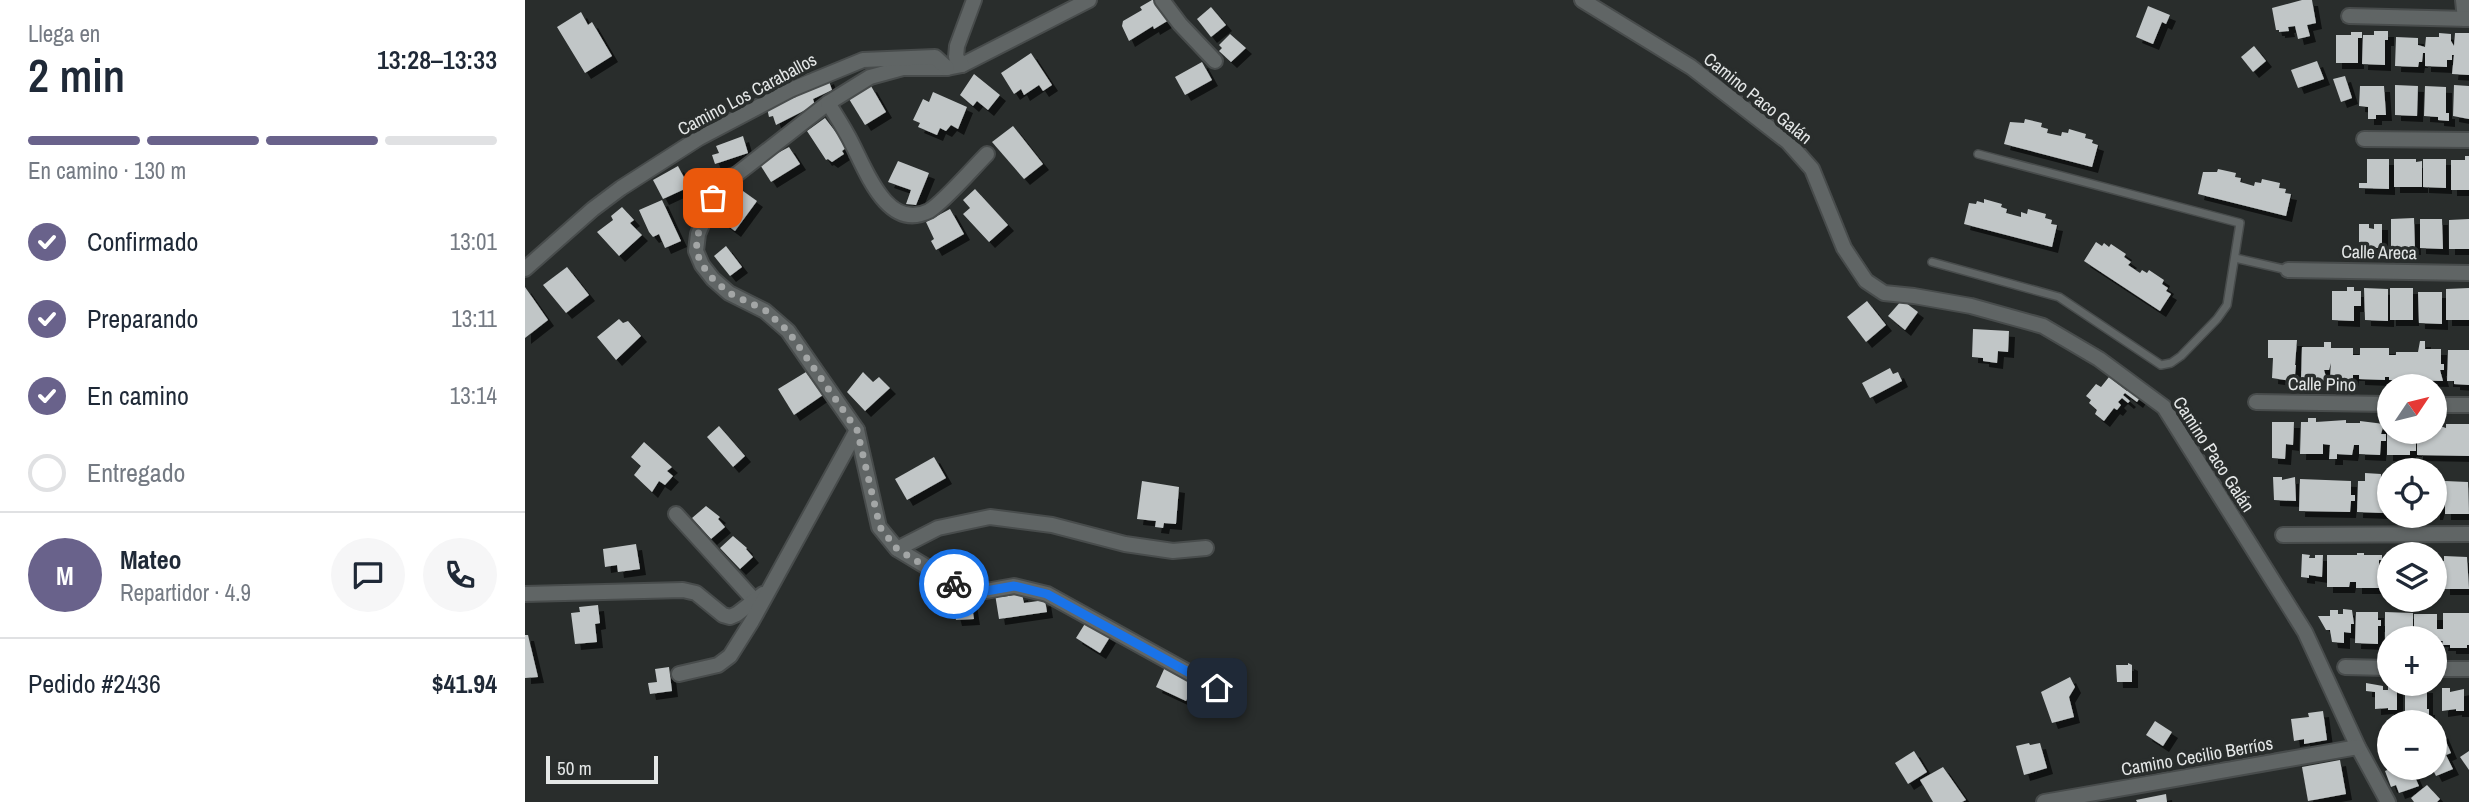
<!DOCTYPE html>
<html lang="es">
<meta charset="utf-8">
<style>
:root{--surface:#fff;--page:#f6f6f7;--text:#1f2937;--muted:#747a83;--line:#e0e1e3;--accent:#69628b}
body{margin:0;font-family:"Archivo Narrow",sans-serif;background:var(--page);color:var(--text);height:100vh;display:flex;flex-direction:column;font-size:26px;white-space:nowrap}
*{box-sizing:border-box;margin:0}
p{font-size:23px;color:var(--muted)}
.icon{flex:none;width:38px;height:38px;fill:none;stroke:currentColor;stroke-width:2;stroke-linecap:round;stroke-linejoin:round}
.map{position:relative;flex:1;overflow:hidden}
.sheet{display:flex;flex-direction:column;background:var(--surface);width:525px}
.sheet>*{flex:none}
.needle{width:46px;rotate:55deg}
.buttons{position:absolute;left:1852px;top:374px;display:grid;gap:14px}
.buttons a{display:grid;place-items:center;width:70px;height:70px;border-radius:50%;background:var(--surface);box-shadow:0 2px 5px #0004;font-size:35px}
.scale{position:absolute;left:21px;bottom:18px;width:112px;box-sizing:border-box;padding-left:7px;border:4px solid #e4e7e7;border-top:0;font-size:19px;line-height:24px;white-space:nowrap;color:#e4e7e7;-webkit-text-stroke:5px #292d2c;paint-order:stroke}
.pin{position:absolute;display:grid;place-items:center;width:60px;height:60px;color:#fff;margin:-30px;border-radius:14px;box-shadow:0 4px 10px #0006}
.courier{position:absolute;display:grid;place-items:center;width:70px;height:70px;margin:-35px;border:5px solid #1a73e8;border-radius:50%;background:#fff;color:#222;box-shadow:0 2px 9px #0007}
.summary em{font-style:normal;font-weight:600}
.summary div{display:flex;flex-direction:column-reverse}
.summary{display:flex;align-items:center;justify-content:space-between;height:119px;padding:0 28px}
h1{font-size:46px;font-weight:600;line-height:52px}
.bar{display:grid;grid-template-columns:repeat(4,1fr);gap:10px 7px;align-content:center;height:84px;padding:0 28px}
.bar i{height:9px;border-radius:5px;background:var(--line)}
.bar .selected{background:var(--accent)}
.bar p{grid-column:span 4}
.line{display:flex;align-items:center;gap:18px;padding:0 28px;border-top:2px solid var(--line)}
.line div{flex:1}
.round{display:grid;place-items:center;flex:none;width:74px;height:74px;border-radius:37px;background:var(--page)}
ol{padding:0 28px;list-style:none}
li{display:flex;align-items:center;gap:21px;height:77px}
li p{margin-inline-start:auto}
li .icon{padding:7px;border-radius:50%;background:var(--accent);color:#fff;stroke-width:4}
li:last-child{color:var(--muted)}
li i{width:38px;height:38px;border:4px solid var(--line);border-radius:50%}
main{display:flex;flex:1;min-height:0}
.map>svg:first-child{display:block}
.building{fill:#c1c6c7;filter:url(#shadow)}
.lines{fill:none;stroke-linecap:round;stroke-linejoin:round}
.service-casing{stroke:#484c4c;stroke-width:10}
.minor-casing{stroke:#484c4c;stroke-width:18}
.service{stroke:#606565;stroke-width:7}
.minor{stroke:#606565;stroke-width:14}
.done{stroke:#a3a6a6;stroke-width:7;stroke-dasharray:0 12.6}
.route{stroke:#1a73e8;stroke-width:9}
.labels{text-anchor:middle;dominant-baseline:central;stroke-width:7;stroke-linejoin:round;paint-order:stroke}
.street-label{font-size:18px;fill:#e4e7e7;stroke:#292d2c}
</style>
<main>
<section class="sheet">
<div class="summary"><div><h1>2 min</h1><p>Llega en</p></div><em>13:28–13:33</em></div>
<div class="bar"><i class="selected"></i><i class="selected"></i><i class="selected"></i><i></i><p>En camino · 130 m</p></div>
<ol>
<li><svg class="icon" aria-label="check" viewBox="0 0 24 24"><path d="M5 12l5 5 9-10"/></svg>Confirmado<p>13:01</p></li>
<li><svg class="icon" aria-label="check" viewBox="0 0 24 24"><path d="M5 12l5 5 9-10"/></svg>Preparando<p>13:11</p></li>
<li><svg class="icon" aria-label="check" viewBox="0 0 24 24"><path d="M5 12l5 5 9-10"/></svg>En camino<p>13:14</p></li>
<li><i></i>Entregado</li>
</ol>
<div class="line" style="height:126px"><b class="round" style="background:var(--accent);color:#fff">M</b><div><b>Mateo</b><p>Repartidor · 4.9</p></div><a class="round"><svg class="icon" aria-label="chat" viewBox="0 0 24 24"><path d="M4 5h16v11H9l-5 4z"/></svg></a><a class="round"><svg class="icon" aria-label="phone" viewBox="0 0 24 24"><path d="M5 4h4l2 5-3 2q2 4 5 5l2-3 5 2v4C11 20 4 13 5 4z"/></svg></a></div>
<div class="line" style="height:91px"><div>Pedido #2436</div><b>$41.94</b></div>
</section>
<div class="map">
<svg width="1944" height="802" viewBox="0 0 1944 802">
<defs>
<filter id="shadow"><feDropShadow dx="6" dy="6" stdDeviation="0" flood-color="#0009"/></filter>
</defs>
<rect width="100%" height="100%" fill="#292d2c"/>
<g class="building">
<polygon points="627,0 632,0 644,20 629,29 628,26 604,41 597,26 598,21 617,10 615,7"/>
<polygon points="1777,0 1787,0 1791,23 1782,25 1785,36 1773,39 1770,26 1763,27 1764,31 1754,32 1754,30 1751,30 1747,8"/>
<polygon points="1623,6 1645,15 1641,24 1637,22 1628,44 1611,37"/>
<polygon points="686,7 701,25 686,37 672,19"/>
<polygon points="56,12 63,25 67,22 87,56 60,73 32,27"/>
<polygon points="1849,31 1863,31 1863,40 1860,40 1860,65 1837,64 1838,35 1849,35"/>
<polygon points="1826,32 1837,32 1837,38 1833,38 1833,63 1811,63 1811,35 1826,35"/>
<polygon points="1914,33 1926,34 1926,41 1929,46 1930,33 1944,33 1944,75 1927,74 1929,55 1927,55 1927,60 1922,60 1922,67 1900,66 1900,53 1898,53 1897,62 1894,62 1893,67 1870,66 1871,37 1893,38 1893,45 1900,47 1901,37 1914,37"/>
<polygon points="705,34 721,48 706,62 694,51 697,48 694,45"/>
<polygon points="1729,46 1741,61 1728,72 1716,57"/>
<polygon points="506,53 527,85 518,91 514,85 499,95 496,89 489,94 476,73"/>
<polygon points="1792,61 1799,79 1773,88 1766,70"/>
<polygon points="677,62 687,80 660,95 650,77"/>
<polygon points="449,74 475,95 463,110 452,101 448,106 435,95"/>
<polygon points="1820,76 1827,98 1816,102 1808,79"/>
<polygon points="303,78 307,90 288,99 290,105 251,125 248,116 244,117 242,108 271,97 270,93"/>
<polygon points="1870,85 1893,86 1892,116 1870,115"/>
<polygon points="1929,85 1944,86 1944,119 1928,116"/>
<polygon points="346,86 361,112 340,125 324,99"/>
<polygon points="1835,86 1859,86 1861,115 1851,115 1851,119 1843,119 1843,107 1834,106"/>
<polygon points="1900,86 1921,87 1921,113 1924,113 1924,121 1913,120 1913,117 1899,116"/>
<polygon points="408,92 442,107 433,129 426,125 421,131 415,128 412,135 393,127 395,123 388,120 398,99 404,102"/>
<polygon points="300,118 322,147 317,151 319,154 307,162 303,159 301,160 282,131"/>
<polygon points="1500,119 1517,123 1516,127 1523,129 1522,133 1536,136 1537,132 1543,133 1544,129 1561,134 1560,138 1568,140 1567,143 1573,145 1567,167 1479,144 1485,122 1499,123"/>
<polygon points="488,126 518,164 499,179 467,142"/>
<polygon points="218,136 223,153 190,164 187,155 194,153 191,146"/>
<polygon points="264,147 275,164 246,182 234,163"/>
<polygon points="1940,156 1944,156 1944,190 1926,190 1926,160 1940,160"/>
<polygon points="1842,159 1864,159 1864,189 1834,188 1834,183 1842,183"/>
<polygon points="1869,159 1891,159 1891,162 1897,161 1897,187 1869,187"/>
<polygon points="1898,159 1921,159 1921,188 1898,187"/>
<polygon points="373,161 404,173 391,205 381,204 386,190 363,182"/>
<polygon points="153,166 164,187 138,199 128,180"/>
<polygon points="1693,169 1711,173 1710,177 1716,178 1715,182 1729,186 1730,182 1736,183 1737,179 1755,183 1754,188 1761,189 1760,193 1766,194 1761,216 1673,194 1678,172 1692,172"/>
<polygon points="211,186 232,201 210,231 191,217"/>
<polygon points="450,189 483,225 464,242 438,214 445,208 438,200"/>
<polygon points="1459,199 1477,204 1476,207 1482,209 1481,213 1496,217 1496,212 1502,214 1503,209 1521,214 1520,218 1527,220 1526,224 1532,225 1527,247 1439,224 1444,203 1451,204 1452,201 1459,203"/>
<polygon points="137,200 156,241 140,248 134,234 128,237 124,232 114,210"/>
<polygon points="97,207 109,220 105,223 117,235 94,256 72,232 88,220 86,216"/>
<polygon points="425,209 439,234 411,250 406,241 409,239 401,222"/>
<polygon points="1889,218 1890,249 1866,248 1866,219"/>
<polygon points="1895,219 1917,219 1918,249 1895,248"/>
<polygon points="1944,219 1944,249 1924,249 1924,220"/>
<polygon points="1834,224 1844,224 1844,228 1849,229 1849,224 1857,224 1857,248 1834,248"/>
<polygon points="1571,242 1577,246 1579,243 1584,247 1586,244 1601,254 1599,257 1606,262 1603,265 1615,273 1617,270 1622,273 1624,270 1639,280 1637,284 1643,288 1641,291 1646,294 1635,311 1559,261"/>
<polygon points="201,246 217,267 205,276 189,256"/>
<polygon points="42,267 64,295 41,313 18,285"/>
<polygon points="0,287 23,320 0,338"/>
<polygon points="1822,287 1829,287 1829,291 1836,291 1836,306 1829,306 1829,321 1807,320 1807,291 1822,291"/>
<polygon points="1839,288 1863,289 1863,321 1840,320"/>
<rect x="1865" y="288" width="23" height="32"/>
<polygon points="1944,288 1944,320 1921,320 1921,289"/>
<polygon points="1893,292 1917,292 1917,324 1894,323"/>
<polygon points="1377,300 1393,312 1380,330 1363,316"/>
<polygon points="1342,301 1361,325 1341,342 1322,317"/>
<polygon points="94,319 98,323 103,321 116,336 91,360 72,337"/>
<polygon points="1448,329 1484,331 1483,352 1473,351 1472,363 1458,361 1458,358 1447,357"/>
<polygon points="1743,340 1772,340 1770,365 1771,365 1770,375 1773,375 1772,382 1747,378 1748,358 1743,358"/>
<polygon points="1895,341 1900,341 1900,349 1916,349 1916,364 1919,364 1919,370 1915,370 1918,381 1878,380 1878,383 1871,383 1872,380 1864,380 1864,377 1860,377 1860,380 1834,379 1834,375 1828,375 1828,380 1821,380 1821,383 1813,383 1813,379 1805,379 1806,363 1804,370 1799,370 1802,380 1784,382 1784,379 1776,379 1777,347 1799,347 1799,342 1806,342 1806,348 1828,348 1828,355 1835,355 1835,348 1864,348 1864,355 1871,355 1871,352 1893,352"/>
<polygon points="1923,350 1944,350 1944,385 1929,384 1929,381 1922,381"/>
<polygon points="1365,368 1368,374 1373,372 1377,381 1345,398 1337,383"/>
<polygon points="281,372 298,395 269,415 253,389"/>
<polygon points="338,372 348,382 354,377 365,388 340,411 322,392"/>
<polygon points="1584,377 1602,391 1604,387 1616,396 1612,402 1600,393 1598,395 1605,401 1603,403 1597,398 1593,402 1596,405 1592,410 1589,408 1579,421 1570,414 1572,410 1564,403 1566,400 1561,396 1571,384 1576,387"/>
<polygon points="1783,418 1791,418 1791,422 1821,420 1821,423 1835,423 1835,421 1859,424 1856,434 1861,434 1861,441 1856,441 1855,455 1834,454 1834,445 1829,445 1827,455 1812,454 1812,459 1804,459 1805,445 1798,444 1798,454 1775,454 1776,422 1783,422"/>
<polygon points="1747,422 1769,422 1768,445 1761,444 1760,459 1747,458"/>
<polygon points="1909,424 1921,428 1921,424 1944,424 1944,456 1892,455 1892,432 1909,432"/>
<polygon points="194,426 220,456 208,467 182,437"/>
<polygon points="1862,432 1891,432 1891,451 1885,451 1885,455 1862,455"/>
<polygon points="119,442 147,467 142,471 148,476 140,485 134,481 127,492 109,475 116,466 106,457"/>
<polygon points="409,457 421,478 382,500 370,479"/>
<polygon points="1840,473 1856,474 1856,486 1864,486 1864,503 1855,503 1858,513 1832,512 1833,481 1840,481"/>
<polygon points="1748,477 1757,477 1757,480 1770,477 1771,501 1749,500"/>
<polygon points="1775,479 1826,481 1826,495 1830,495 1830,501 1826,501 1825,512 1774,511"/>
<polygon points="617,481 654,487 651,524 639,523 638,528 630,527 631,521 612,519"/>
<polygon points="1920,481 1943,482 1944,514 1920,514"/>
<polygon points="1909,485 1914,485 1915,504 1912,514 1909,514"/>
<polygon points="181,506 195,517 193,519 200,527 186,539 167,518"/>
<polygon points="208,536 222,548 221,549 228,557 215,569 195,548"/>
<polygon points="111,544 115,569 93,572 92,565 80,567 78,549"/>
<polygon points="1832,553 1839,553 1839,555 1857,555 1857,560 1854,560 1854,588 1831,588 1831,582 1825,582 1824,587 1802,587 1802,555 1832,555"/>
<polygon points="1777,554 1785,555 1784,558 1790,558 1790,555 1798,555 1797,577 1784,575 1784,578 1776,577"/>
<rect x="1861" y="556" width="3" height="31"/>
<polygon points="1909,556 1913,556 1913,561 1919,561 1919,556 1942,557 1944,589 1919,589 1919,579 1913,579 1913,587 1909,587"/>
<polygon points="476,593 477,597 497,594 499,603 520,600 522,612 474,619 470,594"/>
<polygon points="446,600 449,619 431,620 427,604"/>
<polygon points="73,605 75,623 70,624 72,642 50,644 46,613 55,612 54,607"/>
<polygon points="1818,609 1827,610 1829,624 1826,624 1826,633 1819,632 1819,643 1807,642 1805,630 1801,630 1793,616 1805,616 1805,610 1813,610 1813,614 1818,614"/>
<polygon points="1831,612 1853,612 1853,620 1856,620 1856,626 1853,626 1853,644 1830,643"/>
<polygon points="1860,612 1888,613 1888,639 1864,639 1864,644 1860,644"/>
<polygon points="1918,613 1944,613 1944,645 1942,645 1942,648 1925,648 1925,645 1917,645 1918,641 1914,641 1914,649 1909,649 1909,639 1889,639 1889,614 1912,614 1912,629 1918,629"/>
<polygon points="561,622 585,637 575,653 551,638"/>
<polygon points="0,635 3,635 13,677 0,678"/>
<polygon points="1603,663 1607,665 1607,682 1592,682 1591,665 1603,665"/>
<polygon points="144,667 147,691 125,694 123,683 132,682 130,669"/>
<polygon points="640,667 671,681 661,701 631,687"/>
<polygon points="1545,677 1550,687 1544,697 1549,717 1527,723 1516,692"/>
<polygon points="1841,683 1858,686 1858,690 1863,690 1863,686 1872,686 1872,710 1863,710 1863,708 1850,709 1850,692 1841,691"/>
<polygon points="1880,687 1889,687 1889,691 1894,690 1894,687 1902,687 1902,709 1904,709 1904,716 1880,716"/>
<polygon points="1917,688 1925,688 1925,692 1939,689 1939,711 1931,711 1931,709 1917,711"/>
<polygon points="1798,711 1802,740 1779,744 1779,739 1769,741 1766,719 1784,717 1783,713"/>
<polygon points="1630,721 1647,732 1638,746 1621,735"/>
<polygon points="1917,732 1926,753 1921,755 1928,769 1911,776 1907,768 1909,768 1909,736"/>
<polygon points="1504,743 1505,745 1515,743 1522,768 1499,775 1491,746"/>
<polygon points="1864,746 1864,763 1861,765 1855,750"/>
<polygon points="1389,751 1402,772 1383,784 1370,763"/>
<polygon points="1944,751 1944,770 1935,757"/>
<polygon points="1815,760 1821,794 1783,801 1777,767"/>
<polygon points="1418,767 1441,800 1437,802 1408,802 1395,780"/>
<polygon points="1867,768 1886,768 1894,786 1874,793 1871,785 1866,787 1860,771"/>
<polygon points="1902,785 1915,799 1912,802 1889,802 1886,798"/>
<polygon points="1641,794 1642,802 1612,802 1611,800"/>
</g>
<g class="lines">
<g class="service-casing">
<g id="service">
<polyline points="1710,258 1763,270"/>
<polyline points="1407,262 1534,297 1636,365 1646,363 1656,356 1692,319 1702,305 1715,223 1453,154"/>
</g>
</g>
<g class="minor-casing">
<g id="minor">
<polyline points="564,0 437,65 422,68 378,68 345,77 303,103 207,178 188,198 173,234 171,251 177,265 188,279 204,293 240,311 263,331 332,430 354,527 372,549 440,590 461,591 489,586 522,594 692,688"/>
<polyline points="637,0 655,24 690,61"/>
<polyline points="1057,0 1166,67 1263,142 1287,169 1319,248 1341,281 1359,293 1389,296 1446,306 1518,326 1574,359 1639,407 1780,632 1833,747 1863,802"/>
<polyline points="1938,0 1940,19"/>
<polyline points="1824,16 1944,19"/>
<polyline points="437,65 431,57 432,46 449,0"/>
<path d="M303 103C310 114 317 125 323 136 339 164 360 233 404 211 417 204 449 167 462 154"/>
<polyline points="1839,139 1944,140"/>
<polyline points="0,269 68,209 96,188 174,138 265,90 338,60 410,57 422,68"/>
<polyline points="1763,270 1944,273"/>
<polyline points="1731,402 1864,404"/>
<polyline points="1909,405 1944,405"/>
<polyline points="151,514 230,601"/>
<polyline points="1758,535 1944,534"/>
<polyline points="372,549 413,528 465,517 527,525 600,544 648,551 681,548"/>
<polyline points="0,594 158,590 171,593 198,615 205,617 212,614 238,594"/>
<polyline points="1820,667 1864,668"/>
<polyline points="1909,669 1944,669"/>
<polyline points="154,674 193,665 205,656 227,621 332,430"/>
<polyline points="1519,802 1833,747"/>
</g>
</g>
<use href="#service" class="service"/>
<use href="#minor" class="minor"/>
</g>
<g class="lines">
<polyline class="done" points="188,198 173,234 171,251 177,265 188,279 204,293 240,310 263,331 332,430 355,527 372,549 429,584"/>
<polyline class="route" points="429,584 440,590 461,591 489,586 522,594 692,688"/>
</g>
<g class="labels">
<g class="street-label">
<text transform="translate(222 94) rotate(-28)">Camino Los Caraballos</text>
<text transform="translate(1233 98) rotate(39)">Camino Paco Galán</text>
<text transform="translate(1854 252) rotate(1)">Calle Areca</text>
<text transform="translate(1797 384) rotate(1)">Calle Pino</text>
<text transform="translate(1689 454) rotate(57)">Camino Paco Galán</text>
<text transform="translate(1672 756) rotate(-10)">Camino Cecilio Berríos</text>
</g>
</g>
</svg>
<div class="buttons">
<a><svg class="needle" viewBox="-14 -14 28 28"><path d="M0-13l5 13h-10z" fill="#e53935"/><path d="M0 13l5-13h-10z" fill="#747a83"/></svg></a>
<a><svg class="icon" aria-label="locate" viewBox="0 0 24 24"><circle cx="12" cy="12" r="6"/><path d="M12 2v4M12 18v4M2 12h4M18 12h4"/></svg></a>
<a><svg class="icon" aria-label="layers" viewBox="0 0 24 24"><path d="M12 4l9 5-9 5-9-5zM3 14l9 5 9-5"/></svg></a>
<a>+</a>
<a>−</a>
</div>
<div class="scale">50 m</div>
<div class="pin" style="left:188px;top:198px;background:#ea580c"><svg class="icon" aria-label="bag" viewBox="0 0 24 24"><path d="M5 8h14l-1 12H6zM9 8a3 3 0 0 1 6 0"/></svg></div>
<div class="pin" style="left:692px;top:688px;background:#1f2937"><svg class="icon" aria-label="home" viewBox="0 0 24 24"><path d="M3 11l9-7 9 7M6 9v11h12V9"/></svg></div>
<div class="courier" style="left:429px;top:584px"><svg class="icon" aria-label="bike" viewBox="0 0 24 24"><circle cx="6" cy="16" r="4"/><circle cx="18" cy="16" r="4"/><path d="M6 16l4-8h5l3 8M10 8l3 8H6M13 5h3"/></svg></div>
</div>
</main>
